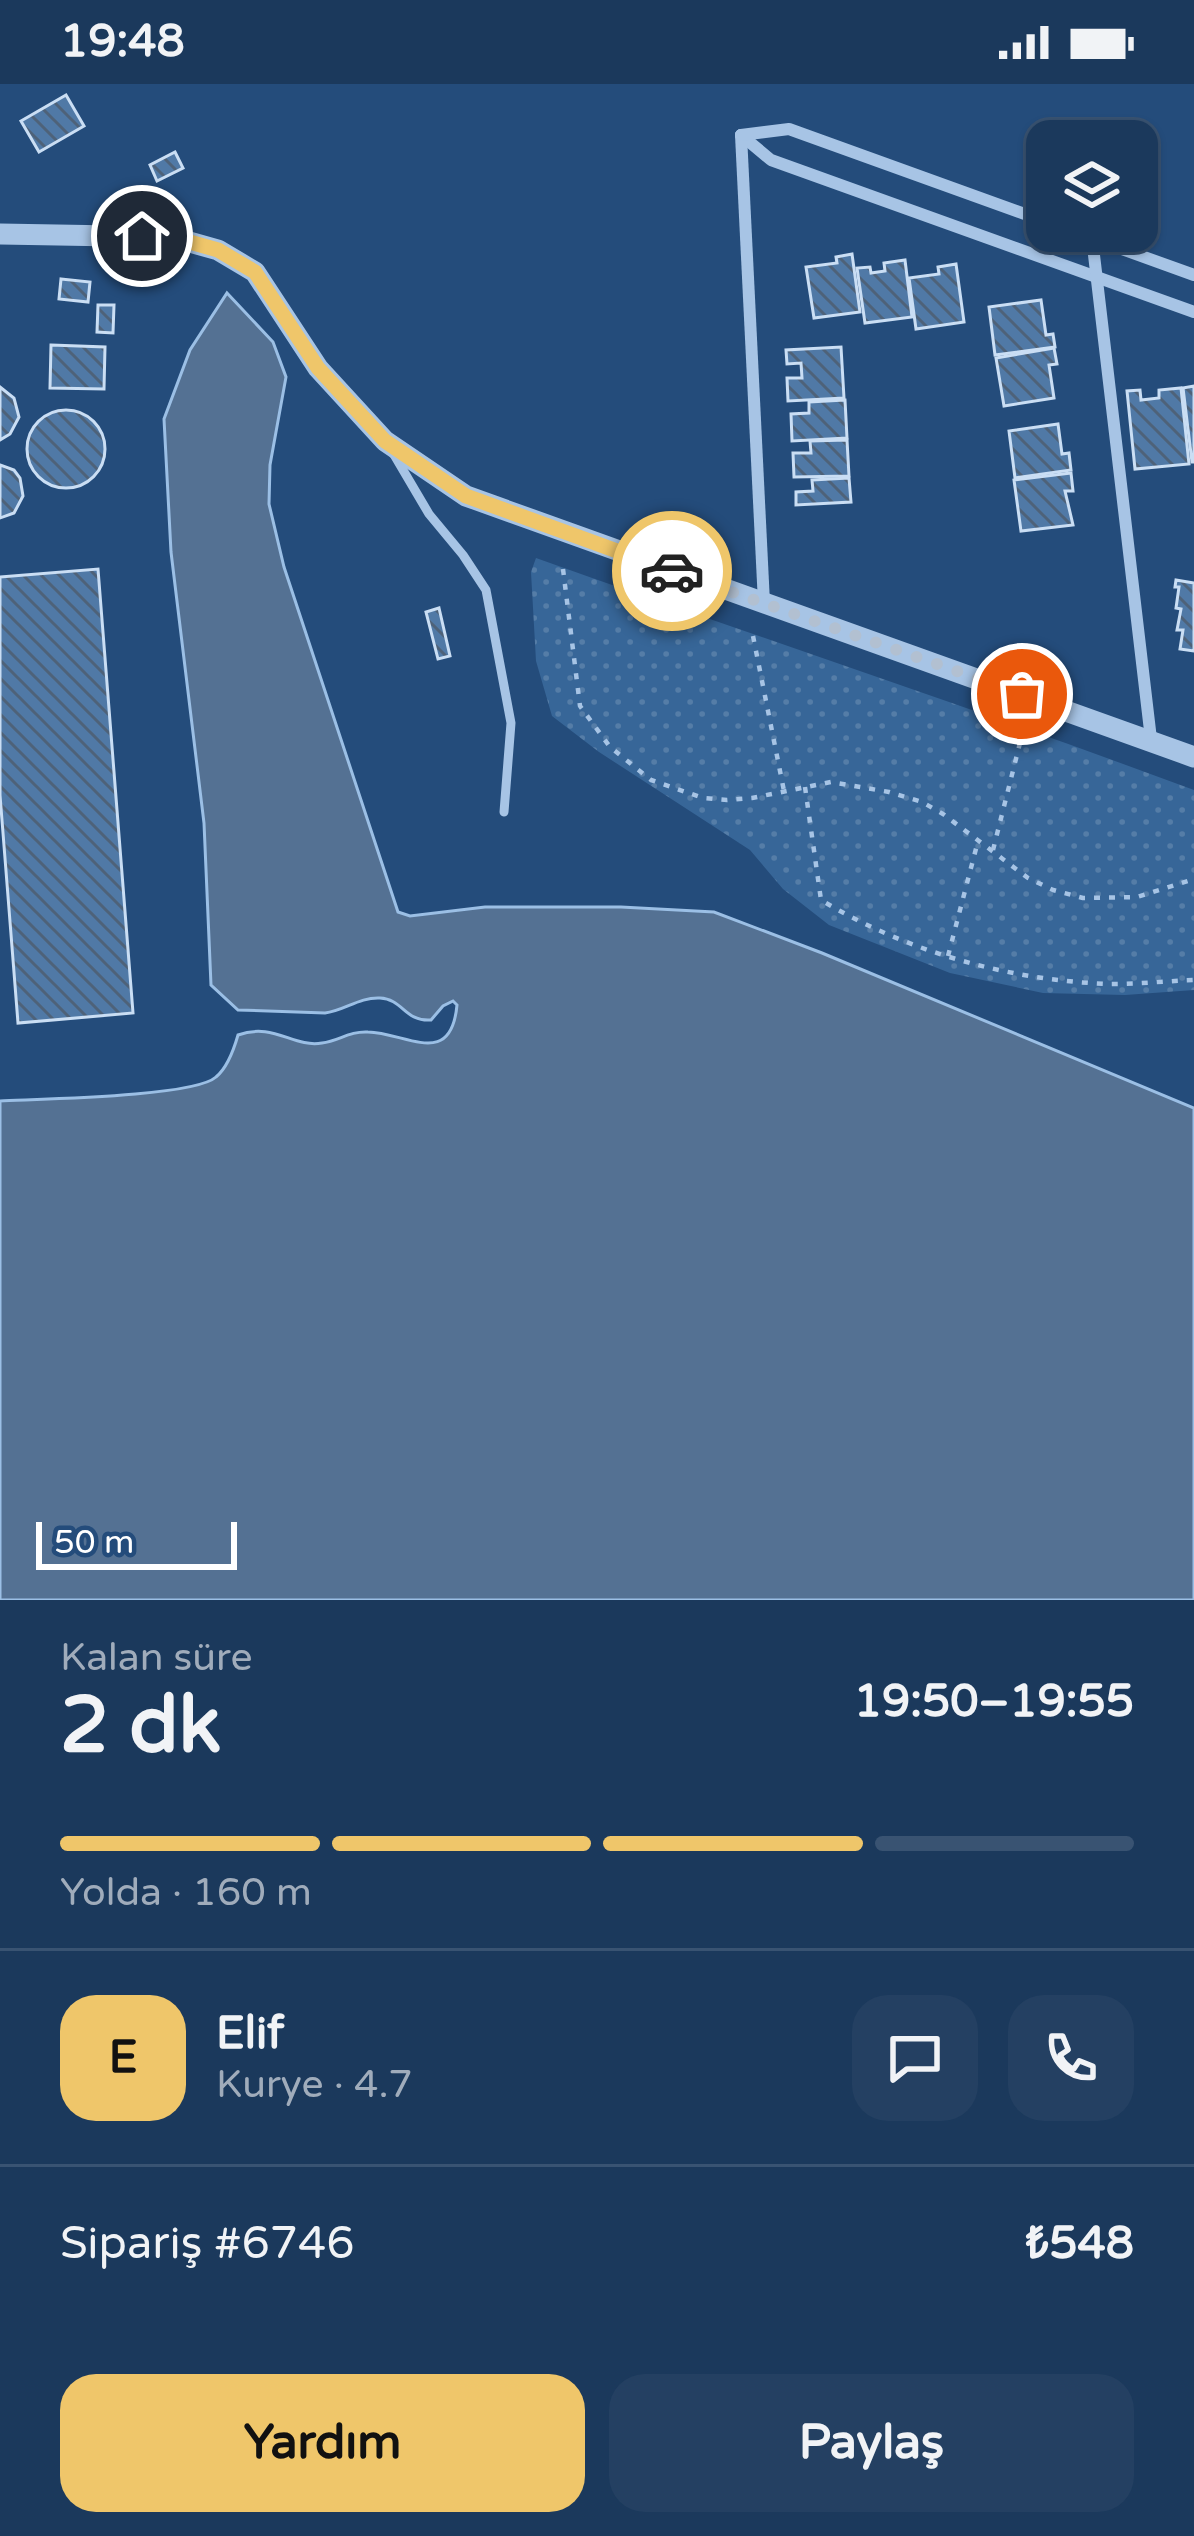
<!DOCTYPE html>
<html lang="tr">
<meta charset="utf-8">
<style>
:root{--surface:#1b395c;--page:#244062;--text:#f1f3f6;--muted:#a0acbb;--line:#395372;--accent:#efc66a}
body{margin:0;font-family:"Varela Round",sans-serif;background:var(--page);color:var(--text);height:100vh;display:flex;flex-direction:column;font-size:45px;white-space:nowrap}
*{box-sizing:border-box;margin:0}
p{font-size:39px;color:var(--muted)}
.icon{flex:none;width:66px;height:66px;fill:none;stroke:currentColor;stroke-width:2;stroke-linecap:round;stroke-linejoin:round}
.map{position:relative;height:1516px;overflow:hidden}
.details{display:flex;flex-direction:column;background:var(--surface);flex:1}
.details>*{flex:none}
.fabs{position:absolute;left:1026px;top:36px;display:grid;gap:24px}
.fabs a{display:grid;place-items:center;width:132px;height:132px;border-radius:24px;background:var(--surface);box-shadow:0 3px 9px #0004,0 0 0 3px var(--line);font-size:60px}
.scale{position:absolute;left:36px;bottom:30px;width:201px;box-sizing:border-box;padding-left:12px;border:6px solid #fff;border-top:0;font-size:33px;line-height:42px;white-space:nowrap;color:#fff;-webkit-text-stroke:9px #244c7b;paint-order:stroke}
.pin{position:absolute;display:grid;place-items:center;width:102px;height:102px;color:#fff;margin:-51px;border:6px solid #fff;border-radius:50%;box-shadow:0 3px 12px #0007}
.courier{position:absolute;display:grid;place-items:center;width:120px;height:120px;margin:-60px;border:9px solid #efc66a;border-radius:50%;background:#fff;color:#222;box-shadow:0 3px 15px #0007}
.overview em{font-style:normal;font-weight:700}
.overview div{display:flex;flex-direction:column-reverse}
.overview{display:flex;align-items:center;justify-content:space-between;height:204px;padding:0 60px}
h1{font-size:78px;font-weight:700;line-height:90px}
.bar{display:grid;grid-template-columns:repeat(4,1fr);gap:18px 12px;align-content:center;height:144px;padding:0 60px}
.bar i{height:15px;border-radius:9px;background:var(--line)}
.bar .active{background:var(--accent)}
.bar p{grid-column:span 4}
.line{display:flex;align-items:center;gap:30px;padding:0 60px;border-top:3px solid var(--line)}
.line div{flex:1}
.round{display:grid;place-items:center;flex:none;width:126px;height:126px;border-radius:36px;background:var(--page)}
.action{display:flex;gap:24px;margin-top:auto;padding:24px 60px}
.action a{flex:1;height:138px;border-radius:36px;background:var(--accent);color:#111;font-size:48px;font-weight:700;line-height:138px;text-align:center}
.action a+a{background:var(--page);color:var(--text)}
.status{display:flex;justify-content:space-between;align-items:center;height:84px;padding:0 60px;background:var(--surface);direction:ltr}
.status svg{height:33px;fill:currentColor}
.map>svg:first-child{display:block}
.park{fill:url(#park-dots)}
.water{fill:#547193;stroke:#9bbfe5;stroke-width:3}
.building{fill:url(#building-back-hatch);stroke:#cadef4;stroke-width:3}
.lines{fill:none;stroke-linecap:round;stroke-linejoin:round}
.path{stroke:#a7c4e5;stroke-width:4.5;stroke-dasharray:6 9;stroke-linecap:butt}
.service{stroke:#a7c4e5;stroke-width:9}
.minor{stroke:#a7c4e5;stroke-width:12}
.tertiary{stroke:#a7c4e5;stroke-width:21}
.done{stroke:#b2c0d1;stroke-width:12;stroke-dasharray:0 21.6}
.route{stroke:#efc66a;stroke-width:15}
</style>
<div class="status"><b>19:48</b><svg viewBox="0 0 49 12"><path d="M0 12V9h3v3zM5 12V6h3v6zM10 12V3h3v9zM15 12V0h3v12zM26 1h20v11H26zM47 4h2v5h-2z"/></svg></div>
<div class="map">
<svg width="1194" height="1516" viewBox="0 0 1194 1516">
<defs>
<pattern id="park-dots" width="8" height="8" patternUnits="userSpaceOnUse" patternTransform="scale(3)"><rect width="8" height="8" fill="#376698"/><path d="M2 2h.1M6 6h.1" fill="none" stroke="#557da7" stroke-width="1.8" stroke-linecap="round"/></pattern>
<pattern id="building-back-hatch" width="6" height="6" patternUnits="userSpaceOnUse" patternTransform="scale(3)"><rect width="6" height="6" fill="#5079a6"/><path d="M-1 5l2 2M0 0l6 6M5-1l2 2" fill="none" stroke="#4e6279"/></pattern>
</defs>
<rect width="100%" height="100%" fill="#244c7b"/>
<path class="park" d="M536 474C755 552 976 625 1194 706V906L1125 911 1043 909 950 889 829 841 783 805 750 766 599 668 552 632 536 577 531 488Z"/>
<path class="water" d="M227 209 273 258 286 293 270 381 269 420 284 483 398 828 410 832 485 823H621L714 828 822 869 1194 1024V1516H0V1017C38 1015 194 1013 216 993 227 984 234 965 238 951 274 938 293 964 322 959 339 957 349 947 368 948 407 949 451 985 457 921L453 917 443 922 431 936C405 938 403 915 380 914 359 913 344 927 325 929L238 926 211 901 204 739 171 468 164 335 190 266Z"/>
<g class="building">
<polygon points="66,11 84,42 39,68 21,37"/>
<polygon points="175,68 183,84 157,97 150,81"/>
<polygon points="852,170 860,228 814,234 806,183 837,179 836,173"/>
<polygon points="905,176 912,233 865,239 857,184 870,183 871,189 885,187 884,179"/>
<polygon points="956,180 964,238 916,245 909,194 939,190 938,183"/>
<polygon points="61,195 90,198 88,218 59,215"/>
<polygon points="1041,216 1046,251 1053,250 1055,263 995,271 989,223"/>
<polygon points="98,221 114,221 113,249 97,248"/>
<polygon points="51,261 105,263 104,305 50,304"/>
<polygon points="841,263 844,314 788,317 787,294 802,294 801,279 787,280 786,266"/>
<polygon points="1054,264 1057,280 1049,281 1054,314 1004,322 996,274"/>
<polygon points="1194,302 1194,378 1192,378 1183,304"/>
<polygon points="0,303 14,314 19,333 10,350 0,356"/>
<polygon points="1181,304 1189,380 1135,385 1127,307 1140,306 1141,316 1159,314 1159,306"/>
<polygon points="845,316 847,354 792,357 791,330 809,329 809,318"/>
<circle cx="66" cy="365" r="39"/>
<polygon points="1058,340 1062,370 1069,369 1071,386 1015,394 1009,347"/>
<polygon points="847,356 849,392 794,393 793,369 811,369 810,357"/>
<polygon points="0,381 14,386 20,394 23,412 14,429 0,434"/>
<polygon points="1071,389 1073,407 1065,407 1073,441 1021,447 1014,396"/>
<polygon points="849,394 851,418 796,421 796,408 813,407 812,396"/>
<polygon points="98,485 133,929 18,939 0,711 0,493"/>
<polygon points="1176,496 1194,499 1194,567 1180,565 1183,546 1177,546 1181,525 1176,524 1179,503 1175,503"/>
<polygon points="439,524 450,572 438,575 426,528"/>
</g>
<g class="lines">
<g class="path">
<polyline points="563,485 580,622 610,663 651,696 703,714 727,716 752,714 831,698 889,708 922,718 943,730 1028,794 1053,806 1083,814 1137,813 1194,795"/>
<polyline points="753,552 784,707"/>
<path d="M805 703 821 816C907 868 1011 897 1111 900 1139 900 1167 897 1194 896"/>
<polyline points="993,766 1024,643"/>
<polyline points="948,872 978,757"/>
</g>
<polyline class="service" points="393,369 429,430 463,471 486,506 511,639 504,728"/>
<g class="minor">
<polyline points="741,51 771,76 1194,228"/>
<polyline points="741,51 764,519"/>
<polyline points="741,51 789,45 1047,138"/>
<polyline points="1072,147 1194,191"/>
<polyline points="1092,154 1151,655"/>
</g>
<polyline class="tertiary" points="0,150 172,153 218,166 255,188 318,284 385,357 466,412 1194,673"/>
</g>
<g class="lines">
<polyline class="done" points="672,487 1022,610"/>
<polyline class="route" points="142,152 172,153 218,166 255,188 318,284 385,357 466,412 672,487"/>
</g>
</svg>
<div class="fabs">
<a><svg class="icon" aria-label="layers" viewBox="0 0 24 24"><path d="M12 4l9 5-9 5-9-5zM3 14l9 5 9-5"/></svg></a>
</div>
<div class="scale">50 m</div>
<div class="pin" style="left:1022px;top:610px;background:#ea580c"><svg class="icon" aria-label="bag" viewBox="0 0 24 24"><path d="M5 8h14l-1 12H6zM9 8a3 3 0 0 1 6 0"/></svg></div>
<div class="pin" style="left:142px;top:152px;background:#1f2937"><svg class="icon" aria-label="home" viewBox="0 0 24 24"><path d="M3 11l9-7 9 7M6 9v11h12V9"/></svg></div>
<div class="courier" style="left:672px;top:487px"><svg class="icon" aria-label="car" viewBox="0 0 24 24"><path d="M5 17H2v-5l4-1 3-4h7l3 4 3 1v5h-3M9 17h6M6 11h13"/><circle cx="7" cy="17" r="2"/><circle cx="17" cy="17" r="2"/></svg></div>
</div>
<section class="details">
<div class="overview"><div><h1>2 dk</h1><p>Kalan süre</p></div><em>19:50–19:55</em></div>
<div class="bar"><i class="active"></i><i class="active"></i><i class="active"></i><i></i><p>Yolda · 160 m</p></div>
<div class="line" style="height:216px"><b class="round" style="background:var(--accent);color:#111">E</b><div><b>Elif</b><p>Kurye · 4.7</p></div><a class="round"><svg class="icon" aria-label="chat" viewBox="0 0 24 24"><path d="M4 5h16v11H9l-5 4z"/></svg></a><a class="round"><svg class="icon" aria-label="phone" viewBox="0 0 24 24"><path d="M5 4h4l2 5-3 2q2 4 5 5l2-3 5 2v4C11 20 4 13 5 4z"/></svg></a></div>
<div class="line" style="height:156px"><div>Sipariş #6746</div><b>₺548</b></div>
<div class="action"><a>Yardım</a><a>Paylaş</a></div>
</section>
